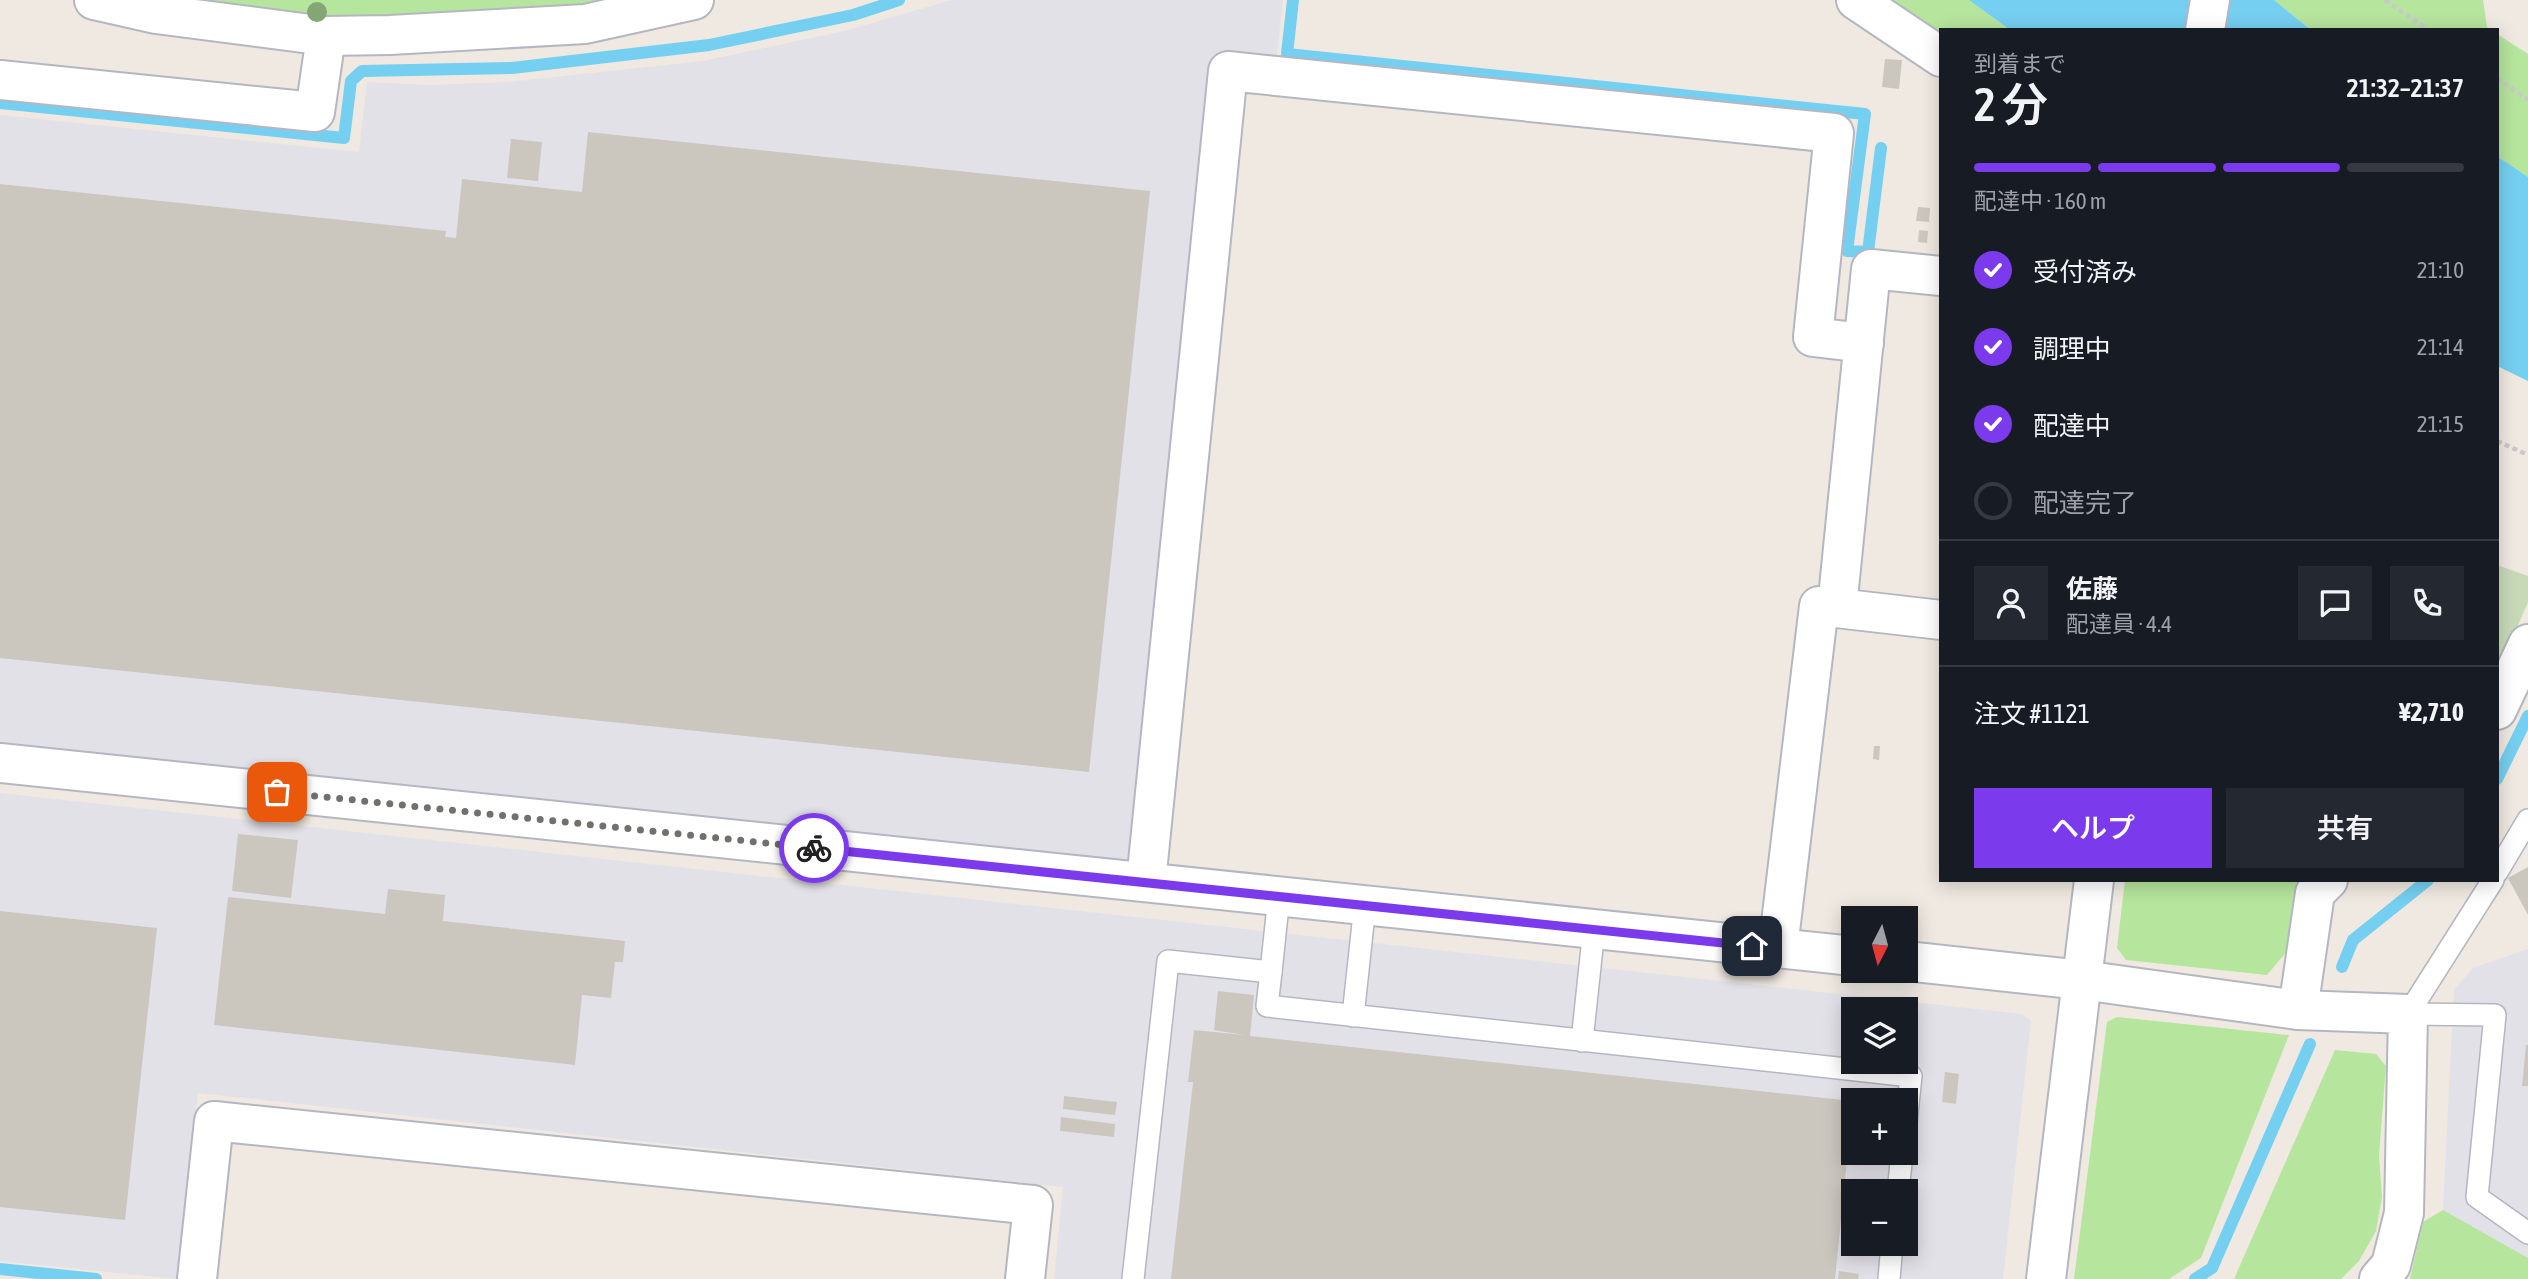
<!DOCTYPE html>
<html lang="ja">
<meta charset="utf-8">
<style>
:root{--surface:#171b24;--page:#242831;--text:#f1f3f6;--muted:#9ea1a6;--line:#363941;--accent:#7c3aed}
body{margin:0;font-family:"Asap Condensed","Noto Sans JP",sans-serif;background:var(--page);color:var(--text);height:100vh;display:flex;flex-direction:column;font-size:26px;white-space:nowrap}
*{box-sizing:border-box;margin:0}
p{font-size:23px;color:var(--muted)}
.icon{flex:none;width:38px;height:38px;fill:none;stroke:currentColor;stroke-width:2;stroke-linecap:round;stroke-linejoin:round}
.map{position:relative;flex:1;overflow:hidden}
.details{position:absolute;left:1939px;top:28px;width:560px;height:854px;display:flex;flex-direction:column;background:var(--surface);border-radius:0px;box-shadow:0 4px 18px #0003}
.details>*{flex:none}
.needle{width:46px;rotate:186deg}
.tools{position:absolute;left:1841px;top:906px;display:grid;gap:14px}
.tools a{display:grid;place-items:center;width:77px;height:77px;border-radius:0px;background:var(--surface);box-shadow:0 4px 18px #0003;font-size:35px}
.pin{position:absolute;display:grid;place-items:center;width:60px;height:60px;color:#fff;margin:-30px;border-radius:14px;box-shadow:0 4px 10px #0006}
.courier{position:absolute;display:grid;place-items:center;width:70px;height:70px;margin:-35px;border:5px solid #7c3aed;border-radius:50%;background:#fff;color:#222;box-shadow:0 2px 9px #0007}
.headline em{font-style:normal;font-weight:600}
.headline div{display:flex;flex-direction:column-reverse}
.headline{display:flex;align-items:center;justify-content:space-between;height:119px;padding:0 35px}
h1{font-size:46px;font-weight:600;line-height:52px}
.bar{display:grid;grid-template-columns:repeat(4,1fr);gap:10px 7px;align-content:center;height:84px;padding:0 35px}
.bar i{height:9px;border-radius:5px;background:var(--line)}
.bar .selected{background:var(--accent)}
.bar p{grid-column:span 4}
.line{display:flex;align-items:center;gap:18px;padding:0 35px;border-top:2px solid var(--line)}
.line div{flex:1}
.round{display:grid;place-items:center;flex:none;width:74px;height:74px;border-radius:0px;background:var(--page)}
ol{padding:0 35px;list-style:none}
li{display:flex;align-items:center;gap:21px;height:77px}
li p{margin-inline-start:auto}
li .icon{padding:7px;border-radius:50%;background:var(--accent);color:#fff;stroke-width:4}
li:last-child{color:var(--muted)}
li i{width:38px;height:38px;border:4px solid var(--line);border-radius:50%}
.button{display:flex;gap:14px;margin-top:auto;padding:14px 35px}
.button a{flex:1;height:80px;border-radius:0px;background:var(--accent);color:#fff;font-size:28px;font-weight:600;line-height:80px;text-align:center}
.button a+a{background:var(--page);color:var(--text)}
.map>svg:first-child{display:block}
.industrial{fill:#e3e1e8;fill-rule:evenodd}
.green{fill:#b6e59e}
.cemetery{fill:#c8d9b8}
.water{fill:#75cff0}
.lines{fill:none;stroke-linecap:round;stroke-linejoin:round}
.stream{stroke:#75cff0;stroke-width:12}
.building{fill:#cbc7bf}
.lane-casing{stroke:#b4b7c1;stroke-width:24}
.street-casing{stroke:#b4b7c1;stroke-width:42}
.secondary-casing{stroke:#b4b7c1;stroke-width:42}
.path{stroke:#c9c9c9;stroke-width:4.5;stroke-dasharray:5 3.5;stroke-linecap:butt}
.lane{stroke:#fff;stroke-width:21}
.street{stroke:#fff;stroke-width:38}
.secondary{stroke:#fff;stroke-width:38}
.tree{fill:#84a574}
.done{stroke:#726f6d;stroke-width:7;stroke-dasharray:0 12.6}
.route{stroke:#7c3aed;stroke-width:9}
</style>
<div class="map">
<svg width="2528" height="1279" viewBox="0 0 2528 1279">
<rect width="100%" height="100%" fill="#efe9e1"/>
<g class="industrial">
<polygon points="952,0 1283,0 1276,62 1218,56 1133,861 0,743 0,115 359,152 367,82 429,85 507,82 703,61 844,31"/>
<path d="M0 793 2022 1014 2031 1021 2003 1279H1054L1063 1187 198 1093 177 1279 0 1261ZM1853 1010H1906V1062H1853ZM1853 1101H1906V1153H1853ZM1853 1192H1906V1244H1853Z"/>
<polygon points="2528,949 2528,1279 2410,1279 2423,1222 2443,1210 2454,990 2473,968"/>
</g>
<g class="green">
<polygon points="143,0 638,0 355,26"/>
<polygon points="1878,0 1969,0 2010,30 1941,30 1941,45"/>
<polygon points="2274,0 2483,0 2487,27 2490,30 2311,30"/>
<polygon points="2497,34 2528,54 2528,177 2497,156"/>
<polygon points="2125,880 2297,880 2287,951 2267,975 2126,960 2117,948"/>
<polygon points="2117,1017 2289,1035 2201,1258 2169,1279 2074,1279 2107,1022"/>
<polygon points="2335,1050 2376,1054 2386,1066 2379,1155 2382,1197 2376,1231 2359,1261 2341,1279 2234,1279"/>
<polygon points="2443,1210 2528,1258 2528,1279 2410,1279 2423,1222"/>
</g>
<polygon class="cemetery" points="2497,565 2528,576 2528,602 2497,673"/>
<g class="water">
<polygon points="1969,0 2274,0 2311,30 2010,30"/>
<polygon points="2497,156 2528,177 2528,381 2497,366"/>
</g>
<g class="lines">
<g class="stream">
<polyline points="1293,0 1287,54 1865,114 1847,251 1868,252 1881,148"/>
<polyline points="0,103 344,138 351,81 362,71 512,68 709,45 853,15 899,0"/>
<polyline points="2497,779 2528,716"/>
<polyline points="2342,967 2353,940 2428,880"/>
<polyline points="0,1269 96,1279"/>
<polyline points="2195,1279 2212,1268 2310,1044"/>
</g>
</g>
<g class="building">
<polygon points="1885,59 1902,60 1899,89 1882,87"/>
<polygon points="588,132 1150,191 1089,772 0,658 0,184 446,231 445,237 456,238 462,179 582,192"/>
<polygon points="511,139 542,142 538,181 507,178"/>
<polygon points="1918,207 1930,208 1929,222 1916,221"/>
<polygon points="1919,230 1928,231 1927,243 1918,242"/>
<polygon points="1874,746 1880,746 1879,760 1873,759"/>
<polygon points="238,834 298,840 291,898 232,891"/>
<polygon points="2528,867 2528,915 2508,878"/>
<polygon points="388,889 445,895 443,921 625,941 623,962 615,962 611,998 582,995 575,1065 214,1025 228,897 385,914"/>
<polygon points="0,911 157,928 125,1220 0,1207"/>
<polygon points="1218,991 1254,995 1250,1036 1853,1101 1835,1279 1171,1279 1193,1082 1188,1082 1194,1030 1244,1035 1214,1030"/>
<polygon points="2526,1045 2528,1045 2528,1086 2522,1086"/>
<polygon points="1945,1072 1959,1074 1956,1104 1942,1102"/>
<polygon points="1064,1096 1117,1102 1115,1115 1063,1109"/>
<polygon points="1061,1117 1115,1124 1114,1137 1060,1131"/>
<polygon points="1839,1271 1859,1274 1858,1279 1838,1279"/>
</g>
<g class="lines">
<g class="lane-casing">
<g id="lane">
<polyline points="2497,872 2528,820"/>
<polyline points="1271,972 1279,896"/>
<polyline points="2408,1014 2495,1015 2477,1197 2528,1233"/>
<polyline points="2408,1014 2493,880"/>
<polyline points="1353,1016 1365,905"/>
<polyline points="1582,1041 1594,929"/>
<polyline points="1898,1192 1902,1153"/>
<polyline points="1133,1279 1168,961 1271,972 1267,1006 1911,1076 1906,1123"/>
<polyline points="1889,1279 1892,1244"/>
</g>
</g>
<g class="street-casing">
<g id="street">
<polyline points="94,0 156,14 326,36 390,35 585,24 694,0"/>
<polyline points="1856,0 1941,57"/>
<polyline points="0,80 315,112 326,36"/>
<polyline points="1837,608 1871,269 1941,276"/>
<polyline points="2497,710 2528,644"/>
<polyline points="1146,882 1228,71 1834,133 1813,337 1864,343"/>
<polyline points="1778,948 1819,606 1941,620"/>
<polyline points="2082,980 2298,1010 2408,1014 2404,1213 2391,1265 2379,1279"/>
<polyline points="2298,1010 2315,893 2328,880"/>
<polyline points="197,1279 214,1121 1033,1205 1025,1279"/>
</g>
</g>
<g class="secondary-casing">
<g id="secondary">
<polyline points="2205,30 2210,0"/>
<polyline points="0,763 1853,956"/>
<polyline points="1906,961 2082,980"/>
<polyline points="2046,1279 2094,880"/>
</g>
</g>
<g class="path">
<polyline points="2385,0 2429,30"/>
<polyline points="2497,78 2528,100"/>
<polyline points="2497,441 2528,455"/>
</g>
<use href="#lane" class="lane"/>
<use href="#street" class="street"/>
<use href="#secondary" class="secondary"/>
</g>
<circle class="tree" cx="317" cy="12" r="10"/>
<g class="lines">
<polyline class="done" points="277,792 814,848"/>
<polyline class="route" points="814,848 1752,946"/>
</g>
</svg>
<div class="tools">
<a><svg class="needle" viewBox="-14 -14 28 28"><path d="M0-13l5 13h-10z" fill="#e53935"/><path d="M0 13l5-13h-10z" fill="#9ea1a6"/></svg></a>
<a><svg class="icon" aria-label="layers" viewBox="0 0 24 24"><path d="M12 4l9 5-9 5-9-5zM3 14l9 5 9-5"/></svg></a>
<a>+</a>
<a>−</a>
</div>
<div class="pin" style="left:277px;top:792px;background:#ea580c"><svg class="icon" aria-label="bag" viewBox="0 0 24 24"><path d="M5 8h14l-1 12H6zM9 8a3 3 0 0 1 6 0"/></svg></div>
<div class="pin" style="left:1752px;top:946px;background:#1f2937"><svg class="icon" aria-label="home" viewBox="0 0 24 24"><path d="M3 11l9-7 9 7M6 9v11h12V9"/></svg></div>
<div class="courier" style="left:814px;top:848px"><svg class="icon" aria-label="bike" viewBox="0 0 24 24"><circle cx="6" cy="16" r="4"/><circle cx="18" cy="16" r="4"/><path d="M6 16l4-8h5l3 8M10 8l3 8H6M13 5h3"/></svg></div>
<section class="details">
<div class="headline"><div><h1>2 分</h1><p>到着まで</p></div><em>21:32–21:37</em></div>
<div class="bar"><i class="selected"></i><i class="selected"></i><i class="selected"></i><i></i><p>配達中 · 160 m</p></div>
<ol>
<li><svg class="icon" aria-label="check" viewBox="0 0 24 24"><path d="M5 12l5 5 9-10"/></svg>受付済み<p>21:10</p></li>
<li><svg class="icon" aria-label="check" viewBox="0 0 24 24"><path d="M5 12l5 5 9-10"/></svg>調理中<p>21:14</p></li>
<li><svg class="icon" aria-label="check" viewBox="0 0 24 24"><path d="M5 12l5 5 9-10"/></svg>配達中<p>21:15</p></li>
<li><i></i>配達完了</li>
</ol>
<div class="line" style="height:126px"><a class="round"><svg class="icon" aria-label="person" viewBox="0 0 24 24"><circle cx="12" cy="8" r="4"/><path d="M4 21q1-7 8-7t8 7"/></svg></a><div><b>佐藤</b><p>配達員 · 4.4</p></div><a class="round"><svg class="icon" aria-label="chat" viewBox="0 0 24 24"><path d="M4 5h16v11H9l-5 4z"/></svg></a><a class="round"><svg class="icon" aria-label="phone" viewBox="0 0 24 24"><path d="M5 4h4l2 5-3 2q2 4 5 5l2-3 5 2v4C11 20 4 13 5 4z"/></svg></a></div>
<div class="line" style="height:91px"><div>注文 #1121</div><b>¥2,710</b></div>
<div class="button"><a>ヘルプ</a><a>共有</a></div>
</section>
</div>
